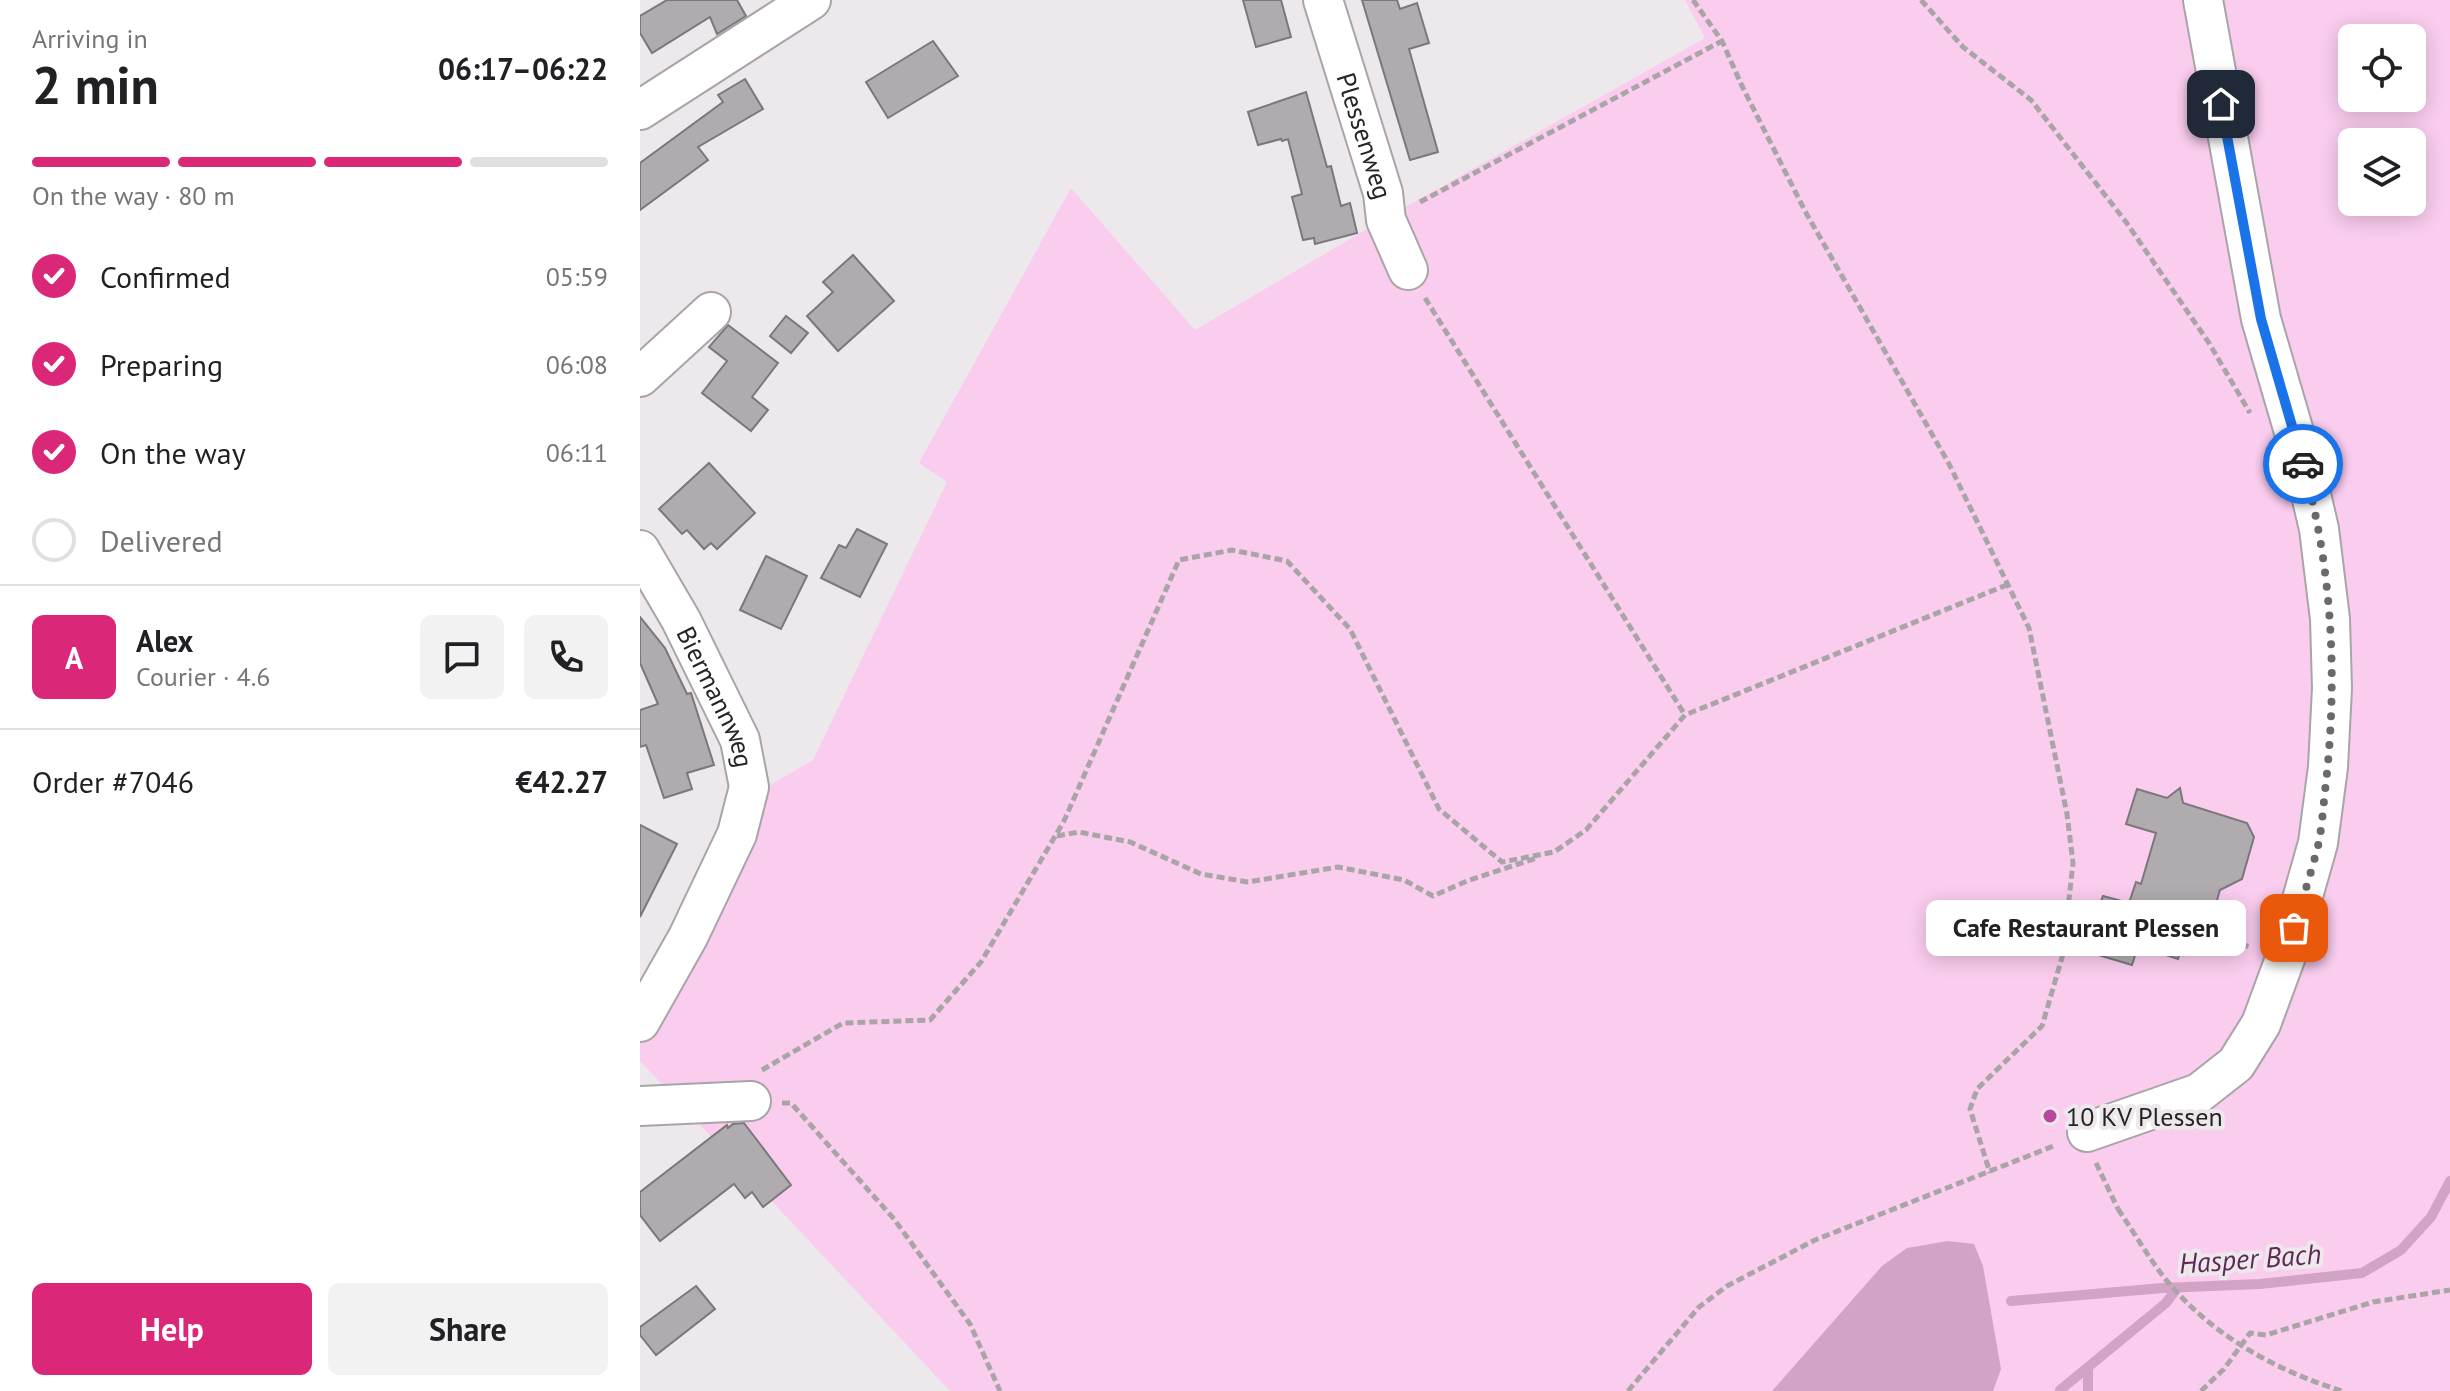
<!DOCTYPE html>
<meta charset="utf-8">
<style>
:root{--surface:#fff;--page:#f2f2f2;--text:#202124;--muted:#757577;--line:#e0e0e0;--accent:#db2777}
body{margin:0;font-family:"PT Sans",sans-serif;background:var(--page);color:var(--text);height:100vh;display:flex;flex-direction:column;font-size:30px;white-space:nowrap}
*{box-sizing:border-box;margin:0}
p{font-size:26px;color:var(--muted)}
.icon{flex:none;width:44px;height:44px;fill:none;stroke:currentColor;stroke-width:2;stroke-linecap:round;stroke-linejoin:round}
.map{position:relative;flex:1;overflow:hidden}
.panel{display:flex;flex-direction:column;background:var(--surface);width:640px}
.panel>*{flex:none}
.controls{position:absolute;left:1698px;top:24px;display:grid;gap:16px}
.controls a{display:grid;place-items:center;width:88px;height:88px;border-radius:12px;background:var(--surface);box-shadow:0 4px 20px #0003;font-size:40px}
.pin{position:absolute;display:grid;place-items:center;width:68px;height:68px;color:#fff;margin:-34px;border-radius:16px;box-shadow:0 4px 12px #0006}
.courier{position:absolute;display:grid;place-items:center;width:80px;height:80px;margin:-40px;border:6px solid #1a73e8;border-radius:50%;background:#fff;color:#222;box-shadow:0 2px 10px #0007}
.bubble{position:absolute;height:56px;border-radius:12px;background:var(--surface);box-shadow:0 4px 20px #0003;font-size:26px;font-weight:800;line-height:56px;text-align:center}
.headline em{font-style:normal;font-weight:800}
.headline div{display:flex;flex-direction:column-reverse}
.headline{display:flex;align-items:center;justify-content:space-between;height:136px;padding:0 32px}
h1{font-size:52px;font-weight:800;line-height:60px}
.bar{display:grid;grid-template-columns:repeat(4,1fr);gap:12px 8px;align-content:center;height:96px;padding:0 32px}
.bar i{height:10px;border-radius:6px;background:var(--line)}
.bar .on{background:var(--accent)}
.bar p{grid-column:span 4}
.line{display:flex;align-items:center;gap:20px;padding:0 32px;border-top:2px solid var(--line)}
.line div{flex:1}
.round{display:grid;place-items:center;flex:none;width:84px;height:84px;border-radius:12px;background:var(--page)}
ol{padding:0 32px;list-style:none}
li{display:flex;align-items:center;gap:24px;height:88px}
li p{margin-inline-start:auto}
li .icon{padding:8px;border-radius:50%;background:var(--accent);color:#fff;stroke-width:4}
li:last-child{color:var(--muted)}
li i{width:44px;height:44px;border:4px solid var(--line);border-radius:50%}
.action{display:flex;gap:16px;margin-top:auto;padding:16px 32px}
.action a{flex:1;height:92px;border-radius:12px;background:var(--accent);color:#fff;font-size:32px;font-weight:800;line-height:92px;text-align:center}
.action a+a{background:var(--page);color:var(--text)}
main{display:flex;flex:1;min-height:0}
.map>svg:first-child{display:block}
.green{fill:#faccee;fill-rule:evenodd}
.water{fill:#d1a3c5}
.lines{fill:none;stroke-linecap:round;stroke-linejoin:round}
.stream{stroke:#d1a3c5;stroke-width:10}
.building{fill:#afabae;stroke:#7b777a;stroke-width:2}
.minor-casing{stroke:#a9a4a7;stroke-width:42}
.path{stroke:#a9a5a7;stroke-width:5;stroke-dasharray:8 4;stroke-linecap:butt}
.minor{stroke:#fff;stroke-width:38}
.path-bridge{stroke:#a9a5a7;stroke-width:5;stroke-dasharray:8 4;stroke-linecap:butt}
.done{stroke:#6c696a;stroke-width:8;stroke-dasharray:0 14.4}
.route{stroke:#1a73e8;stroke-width:10}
.poi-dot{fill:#b746a1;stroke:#ede8eb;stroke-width:3}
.labels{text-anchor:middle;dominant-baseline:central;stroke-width:8;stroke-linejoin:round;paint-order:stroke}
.street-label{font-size:26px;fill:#262425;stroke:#ede8eb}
.poi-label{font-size:26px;fill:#262425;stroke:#ede8eb;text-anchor:start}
.water-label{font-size:28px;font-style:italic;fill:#602955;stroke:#ede8eb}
</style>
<main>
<section class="panel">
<div class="headline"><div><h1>2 min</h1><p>Arriving in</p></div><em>06:17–06:22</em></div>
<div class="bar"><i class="on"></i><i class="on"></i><i class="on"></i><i></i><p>On the way · 80 m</p></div>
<ol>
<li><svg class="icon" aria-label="check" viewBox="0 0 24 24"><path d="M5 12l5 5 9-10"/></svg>Confirmed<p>05:59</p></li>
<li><svg class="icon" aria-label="check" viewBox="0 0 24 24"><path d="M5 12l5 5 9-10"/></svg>Preparing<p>06:08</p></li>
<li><svg class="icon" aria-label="check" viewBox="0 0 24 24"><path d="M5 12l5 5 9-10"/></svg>On the way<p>06:11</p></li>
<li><i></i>Delivered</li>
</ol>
<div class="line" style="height:144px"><b class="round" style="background:var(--accent);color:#fff">A</b><div><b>Alex</b><p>Courier · 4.6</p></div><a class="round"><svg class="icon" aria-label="chat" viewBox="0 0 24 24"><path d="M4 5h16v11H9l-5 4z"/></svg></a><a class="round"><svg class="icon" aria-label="phone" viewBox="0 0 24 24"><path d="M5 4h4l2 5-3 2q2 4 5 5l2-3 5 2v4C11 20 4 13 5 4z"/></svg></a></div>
<div class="line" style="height:104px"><div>Order #7046</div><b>€42.27</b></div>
<div class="action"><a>Help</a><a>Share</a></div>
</section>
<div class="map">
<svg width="1810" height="1391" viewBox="0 0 1810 1391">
<rect width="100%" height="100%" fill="#ede8eb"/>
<path class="green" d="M1045 0H1810V1391H310L0 1061V1036L122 790 173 760 307 482 279 463 431 188 555 330 746 218 1065 38ZM1712 38H1772V98H1712ZM1712 142H1772V202H1712Z"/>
<polygon class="water" points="1308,1241 1334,1244 1343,1266 1361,1369 1353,1391 1132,1391 1242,1266 1267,1248"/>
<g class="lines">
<g class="stream">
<polyline points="1371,1301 1523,1288 1620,1284 1722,1273 1761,1250 1791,1217 1810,1181"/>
<polyline points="1448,1368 1448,1391"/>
<polyline points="1420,1390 1526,1303 1537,1288"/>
</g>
</g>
<g class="building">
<polygon points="27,0 97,0 106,16 77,34 70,17 12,53 0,33 0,16"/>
<polygon points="603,0 641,0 651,37 616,47"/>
<polygon points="722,0 757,0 760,9 777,3 789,43 769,49 798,152 770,160"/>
<polygon points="293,41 318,76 248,118 226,82"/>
<polygon points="105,79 123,109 58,147 68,160 0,210 0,163 83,102 78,95"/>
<polygon points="666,92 687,167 691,166 701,206 710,203 717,233 675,244 674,238 663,240 652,197 662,194 648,139 642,141 641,139 618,145 608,112"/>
<polygon points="213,255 254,301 198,351 167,316 193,292 183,282"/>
<polygon points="146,316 168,333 151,353 130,336"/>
<polygon points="88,325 138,363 112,397 128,410 111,431 62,393 87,361 69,347"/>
<polygon points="69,463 115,513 77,549 71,543 64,549 47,530 42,534 19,509"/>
<polygon points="217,529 247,544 220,597 181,578 199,545 206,548"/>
<polygon points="126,556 167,576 141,629 100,610"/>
<polygon points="0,617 25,648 47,694 51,693 74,765 47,773 52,789 24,798 6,745 0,747 0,710 18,704 0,663"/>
<polygon points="1540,788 1543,803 1607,823 1614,837 1602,879 1580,890 1564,944 1544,938 1538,959 1498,946 1492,965 1445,951 1453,928 1450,928 1463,896 1489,903 1496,882 1501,884 1516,833 1486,824 1497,789 1527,798"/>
<polygon points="0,825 37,844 0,917"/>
<polygon points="104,1123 151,1185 123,1207 112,1192 105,1198 94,1184 20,1241 0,1215 0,1192 87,1125 88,1128 93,1124"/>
<polygon points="56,1286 75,1309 16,1355 0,1335 0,1327"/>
</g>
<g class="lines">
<g class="minor-casing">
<g id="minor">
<path id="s1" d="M683 0 743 193 746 220 768 270"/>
<polyline points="0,110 171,0"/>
<polyline points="0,377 71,312"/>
<path id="s2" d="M0 550 41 620 100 740 109 787 97 834 48 937 0 1022"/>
<polyline points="0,1106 111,1101"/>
<polyline points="1447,1132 1559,1093 1596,1064 1621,1024 1646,956 1678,843 1688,767 1692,688 1690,619 1679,529 1666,473 1621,319 1563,0"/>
</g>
</g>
<g class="path">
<polyline points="1053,0 1082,41 1102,86 1165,211 1309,464 1389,628 1427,814 1433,863 1423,954 1402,1026 1337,1089 1330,1109 1350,1173"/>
<polyline points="1281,0 1323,47 1391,100 1486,222 1569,343 1610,413"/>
<polyline points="780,202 1082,41"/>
<polyline points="785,298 1045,715"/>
<polyline points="417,836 439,832 490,842 561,874 608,882 698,867 764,880 793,896 827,881 897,858"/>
<polyline points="1566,935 1611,947"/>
<polyline points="122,1070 203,1023 290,1020 341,962 424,821 539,560 592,550 647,561 710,629 799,809 862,862 914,852 946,830 1045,715 1369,584"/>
<polyline points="142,1103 151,1103 254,1219 330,1324 360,1391"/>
<polyline points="1456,1163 1478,1209"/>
<polyline points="988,1391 1059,1307 1087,1286 1175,1240 1416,1145"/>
<polyline points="1561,1391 1584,1369 1610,1333 1626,1335 1733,1302 1810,1290"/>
</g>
<use href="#minor" class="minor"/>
<path class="path-bridge" d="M1478 1209C1493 1231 1507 1255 1523 1276 1568 1333 1634 1370 1702 1391"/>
</g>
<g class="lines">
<path class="done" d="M1654 928C1662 901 1671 873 1678 846 1682 828 1683 809 1685 791 1698 682 1693 570 1663 464"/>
<polyline class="route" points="1581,104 1621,319 1663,464"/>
</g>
<circle class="poi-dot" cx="1410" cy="1116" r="8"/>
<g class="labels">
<g class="street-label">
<text stroke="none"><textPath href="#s1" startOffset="142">Plessenweg</textPath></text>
<text stroke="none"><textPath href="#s2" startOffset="166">Biermannweg</textPath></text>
</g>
<g class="poi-label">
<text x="1426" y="1116">10 KV Plessen</text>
</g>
<g class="water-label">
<text transform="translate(1610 1258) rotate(-4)">Hasper Bach</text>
</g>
</g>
</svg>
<div class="controls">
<a><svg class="icon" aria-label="locate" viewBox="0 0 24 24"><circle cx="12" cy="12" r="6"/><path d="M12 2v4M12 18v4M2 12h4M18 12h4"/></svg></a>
<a><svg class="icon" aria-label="layers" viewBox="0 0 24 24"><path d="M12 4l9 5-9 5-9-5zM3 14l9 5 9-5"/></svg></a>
</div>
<div class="pin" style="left:1654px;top:928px;background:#ea580c"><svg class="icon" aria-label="bag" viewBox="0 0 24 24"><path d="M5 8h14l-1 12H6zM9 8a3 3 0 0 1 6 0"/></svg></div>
<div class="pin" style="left:1581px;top:104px;background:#1f2937"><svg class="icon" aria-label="home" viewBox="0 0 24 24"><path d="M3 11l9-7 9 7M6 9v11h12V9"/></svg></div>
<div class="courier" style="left:1663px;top:464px"><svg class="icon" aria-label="car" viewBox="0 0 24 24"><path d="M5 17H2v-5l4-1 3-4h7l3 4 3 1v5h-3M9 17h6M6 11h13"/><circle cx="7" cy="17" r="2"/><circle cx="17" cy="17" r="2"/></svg></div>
<div class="bubble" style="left:1286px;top:900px;width:320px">Cafe Restaurant Plessen</div>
</div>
</main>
